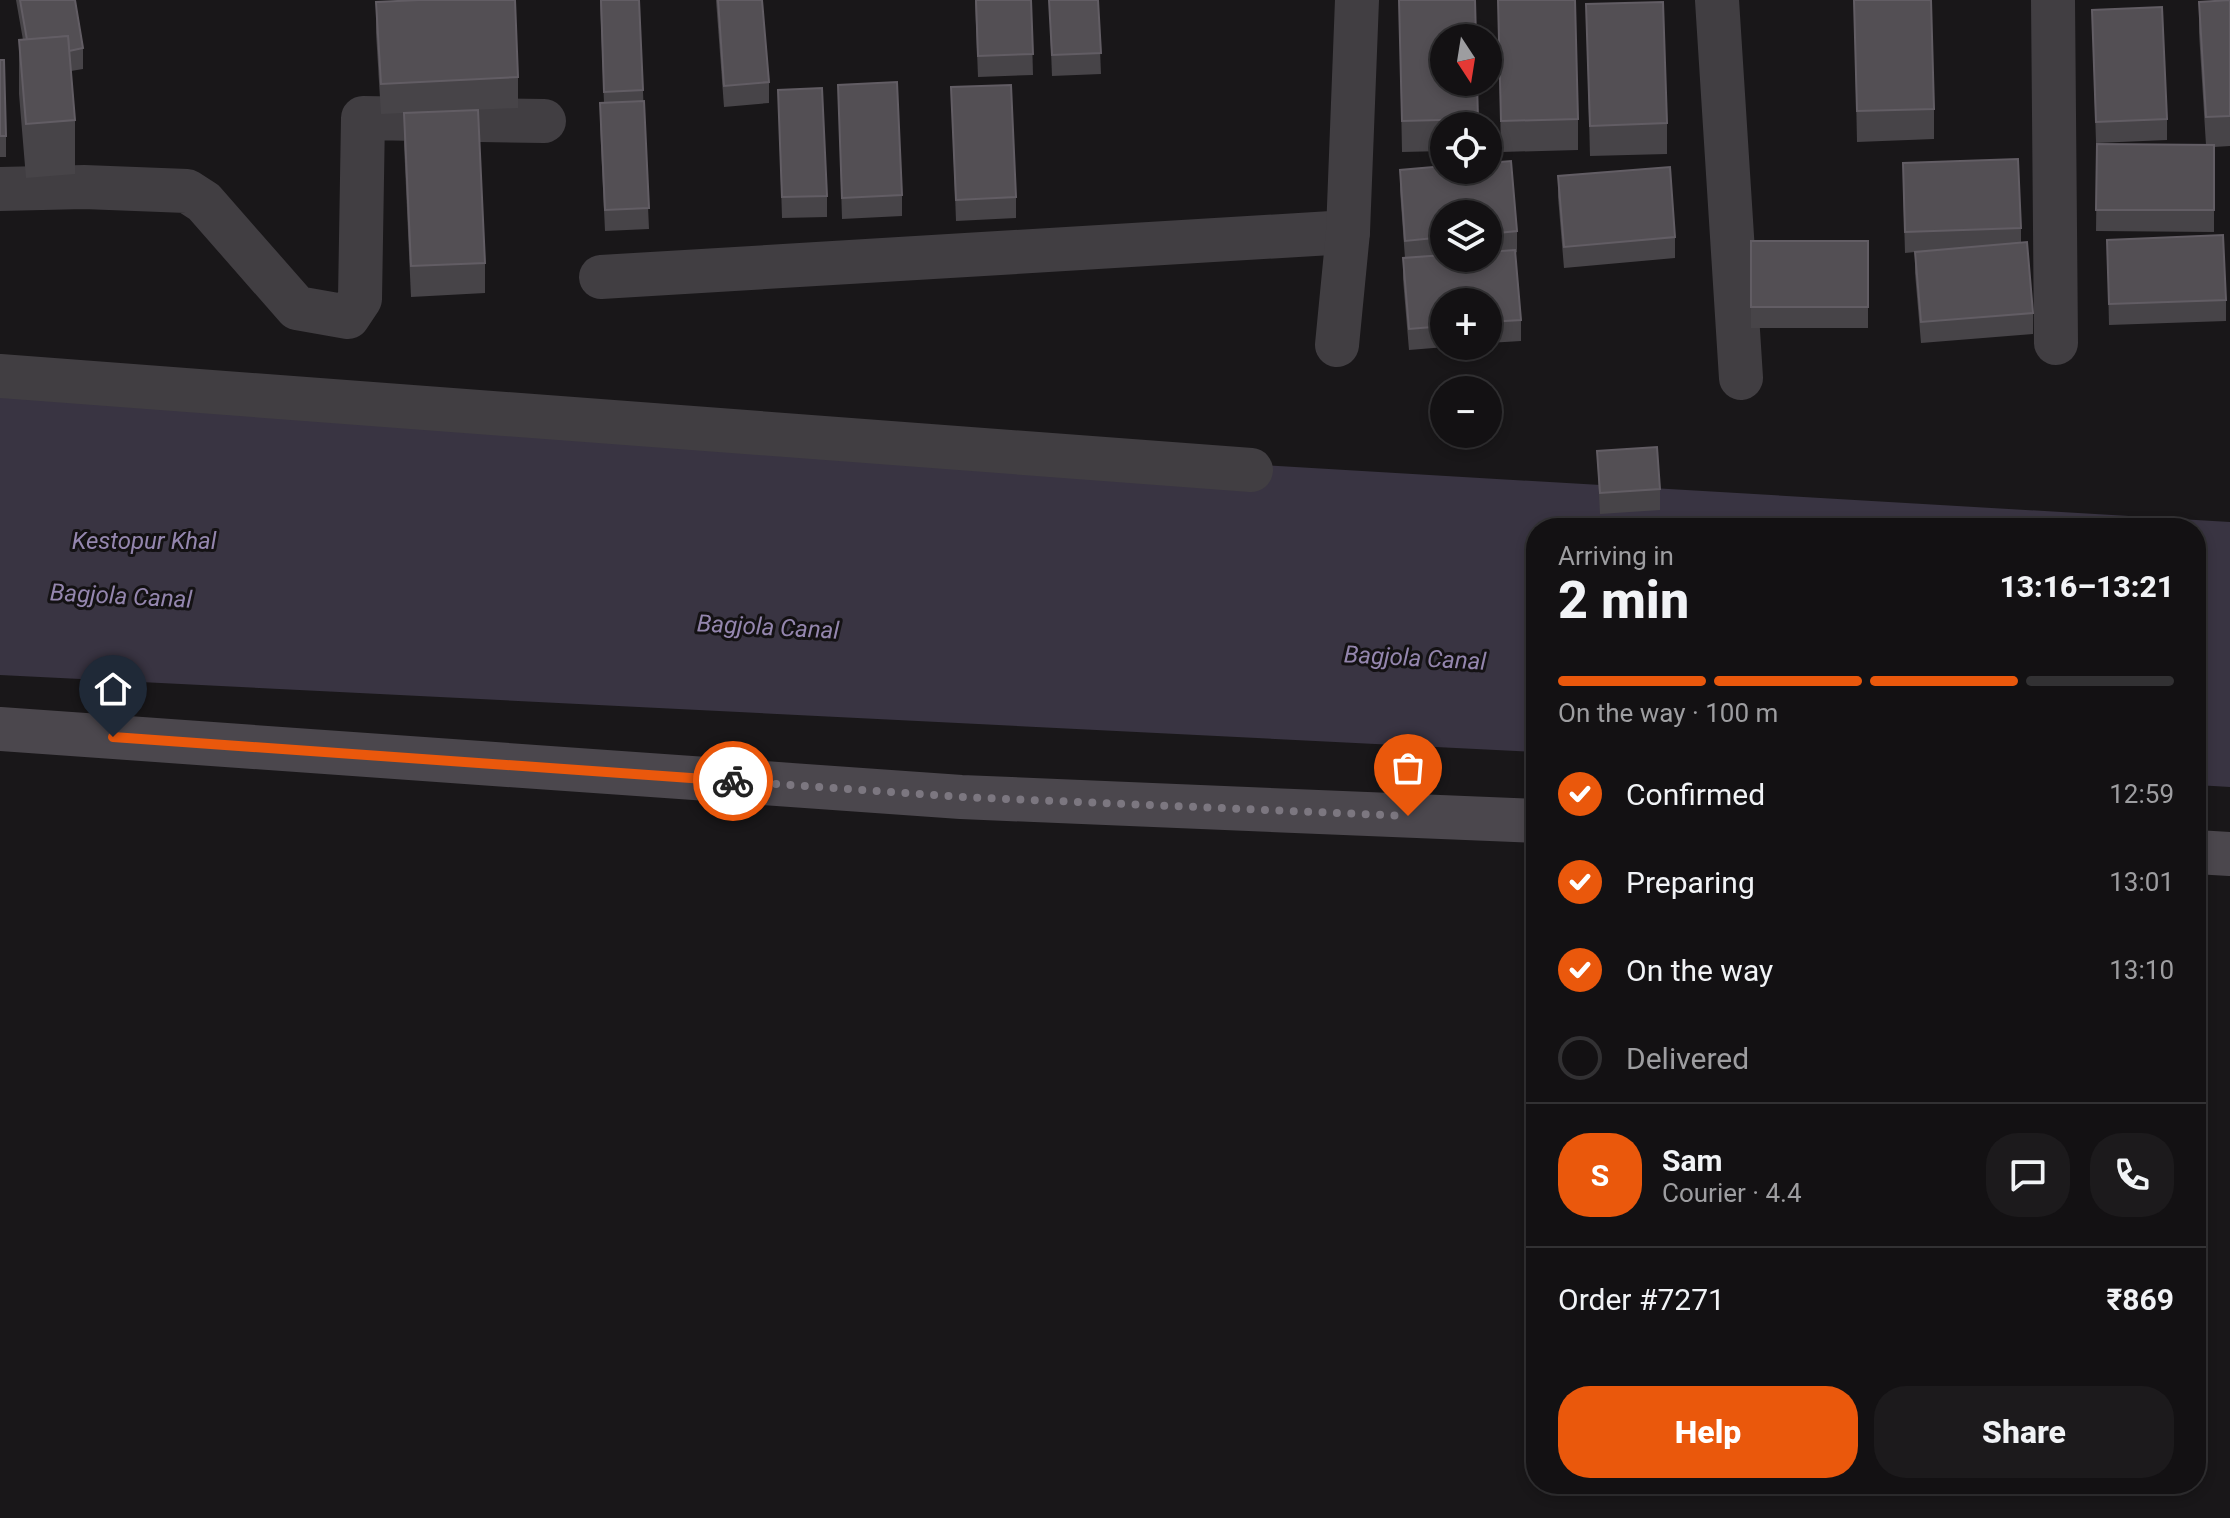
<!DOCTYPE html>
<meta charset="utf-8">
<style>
:root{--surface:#131113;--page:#1c1a1c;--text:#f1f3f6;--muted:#9d9da0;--line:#323133;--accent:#ea580c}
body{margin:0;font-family:Roboto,sans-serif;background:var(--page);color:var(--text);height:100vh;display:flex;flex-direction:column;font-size:30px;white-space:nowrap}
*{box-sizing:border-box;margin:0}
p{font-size:26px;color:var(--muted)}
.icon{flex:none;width:44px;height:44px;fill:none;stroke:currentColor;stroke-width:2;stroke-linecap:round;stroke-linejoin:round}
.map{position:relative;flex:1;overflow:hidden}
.sheet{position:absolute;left:1526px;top:518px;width:680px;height:976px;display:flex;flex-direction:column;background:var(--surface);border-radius:32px;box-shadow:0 4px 12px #0003,0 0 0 2px var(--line)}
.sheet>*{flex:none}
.needle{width:52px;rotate:168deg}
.tools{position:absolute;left:1430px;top:24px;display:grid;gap:16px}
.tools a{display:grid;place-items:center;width:72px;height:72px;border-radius:50%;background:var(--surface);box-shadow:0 4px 12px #0003,0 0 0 2px var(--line);font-size:40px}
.pin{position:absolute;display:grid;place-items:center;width:68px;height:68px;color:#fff;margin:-82px -34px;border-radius:50% 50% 50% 0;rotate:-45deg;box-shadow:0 0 8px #0007}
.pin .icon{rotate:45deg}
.courier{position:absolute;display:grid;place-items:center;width:80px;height:80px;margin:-40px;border:6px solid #ea580c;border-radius:50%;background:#fff;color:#222;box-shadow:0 2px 10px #0007}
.head em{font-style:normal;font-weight:800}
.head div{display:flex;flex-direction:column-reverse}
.head{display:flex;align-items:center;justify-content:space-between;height:136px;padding:0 32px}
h1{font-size:52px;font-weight:800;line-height:60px}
.bar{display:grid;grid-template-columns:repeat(4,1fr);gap:12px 8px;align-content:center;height:96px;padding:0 32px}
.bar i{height:10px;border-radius:6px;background:var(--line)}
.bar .current{background:var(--accent)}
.bar p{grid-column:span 4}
.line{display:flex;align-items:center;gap:20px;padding:0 32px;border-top:2px solid var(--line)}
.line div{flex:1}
.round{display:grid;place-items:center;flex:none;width:84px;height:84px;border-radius:32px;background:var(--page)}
ol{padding:0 32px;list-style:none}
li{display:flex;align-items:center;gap:24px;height:88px}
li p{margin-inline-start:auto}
li .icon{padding:8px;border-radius:50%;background:var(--accent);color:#fff;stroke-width:4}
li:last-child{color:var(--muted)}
li i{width:44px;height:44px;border:4px solid var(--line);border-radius:50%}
.cta{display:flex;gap:16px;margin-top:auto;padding:16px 32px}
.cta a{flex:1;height:92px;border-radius:32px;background:var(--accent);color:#fff;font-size:32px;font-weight:800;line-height:92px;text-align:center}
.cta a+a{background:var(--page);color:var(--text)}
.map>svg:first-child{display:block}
.water{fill:#393442}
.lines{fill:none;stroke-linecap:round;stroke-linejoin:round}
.street{stroke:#413e42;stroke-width:44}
.secondary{stroke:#4b474d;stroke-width:44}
.wall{fill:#474448;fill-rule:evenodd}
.building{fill:#534f54;stroke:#625d64;stroke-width:2}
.done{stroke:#7c7780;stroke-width:8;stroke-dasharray:0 14.4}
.route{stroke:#ea580c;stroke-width:10}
.labels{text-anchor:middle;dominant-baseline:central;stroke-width:6;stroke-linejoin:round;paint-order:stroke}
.water-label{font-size:24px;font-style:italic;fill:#9486ae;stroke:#141214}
</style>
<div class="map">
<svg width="2230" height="1518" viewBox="0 0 2230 1518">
<rect width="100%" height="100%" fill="#191719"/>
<polygon class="water" points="0,391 2230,522 2230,787 2196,785 2196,528 1536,528 1536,752 0,675"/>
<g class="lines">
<g class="street">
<polyline points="1717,0 1741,378"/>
<polyline points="2053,0 2056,343"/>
<polyline points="0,189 84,187 187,191 204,202 297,308 348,317 360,299 363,118 544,121"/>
<polyline points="601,277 1348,232"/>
<polyline points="1337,345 1348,232 1357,0"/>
<polyline points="0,376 1251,470"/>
</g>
<g class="secondary">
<polyline points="0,729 961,797 1536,821"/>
<polyline points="2196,852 2230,854"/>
</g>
</g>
<g class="wall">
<polygon points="16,0 75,0 83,48 83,69 71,71 75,120 75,174 26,178 19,94 19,40 23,40"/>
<polygon points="600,0 639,0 649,229 605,231 600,124 600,103 604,103"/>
<polygon points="716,0 762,0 769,82 769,103 724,107"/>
<polygon points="975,0 1031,0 1033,75 978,77"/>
<polygon points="1049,0 1098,0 1101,74 1052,76"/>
<polygon points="1399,0 1477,82 1478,126 1444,126 1444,151 1402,152"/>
<polygon points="1498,0 1578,119 1578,150 1501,152"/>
<polygon points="1854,0 1934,109 1934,139 1857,142"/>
<polygon points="2230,0 2230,146 2214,147 2214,232 2096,231 2097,144 2206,145 2199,33 2199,2"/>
<polygon points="376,2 518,77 518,108 381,114 376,33"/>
<polygon points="1586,4 1667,123 1667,154 1590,156"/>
<polygon points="2092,10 2167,119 2167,140 2096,143"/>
<polygon points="0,60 6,136 6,157 0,157"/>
<polygon points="838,85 902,195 902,216 842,219"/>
<polygon points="951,87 1016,197 1016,218 956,221"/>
<polygon points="778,90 827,196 827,217 782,218"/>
<polygon points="404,113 485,263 485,293 411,297 404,144"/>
<path d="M1511 161 1517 231V252L1515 253 1521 320V341L1488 343V302H1444V346H1458L1409 350 1403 279V258H1405L1400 191V170L1444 166V170H1488V163ZM1444 214H1488V258H1444Z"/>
<polygon points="1558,176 1675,237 1675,258 1564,268 1558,197"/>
<polygon points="1903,184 2021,228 2021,243 2033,313 2033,334 1921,343 1915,273 1915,252 1905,253"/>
<polygon points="2107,240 2226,300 2226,321 2109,325"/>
<rect x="1751" y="241" width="117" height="87"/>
<polygon points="1597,451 1660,489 1660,510 1600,514"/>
</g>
<g class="building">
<polygon points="20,0 75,0 83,48 69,51 68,36 27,40"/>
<polygon points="419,0 515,0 518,77 381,84 376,2"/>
<polygon points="601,0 639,0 643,90 604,92"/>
<polygon points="718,0 762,0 769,82 724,86"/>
<polygon points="976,0 1031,0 1033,54 978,56"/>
<polygon points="1049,0 1098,0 1101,53 1052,55"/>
<polygon points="1399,0 1475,0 1476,38 1444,38 1444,82 1477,82 1478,119 1402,121"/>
<polygon points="1498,0 1575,0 1578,119 1501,121"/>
<polygon points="1854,0 1931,0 1934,109 1857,111"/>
<polygon points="2230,0 2230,116 2206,117 2199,2"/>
<polygon points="1663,2 1667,123 1590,126 1586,4"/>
<polygon points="2162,7 2167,119 2096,122 2092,10"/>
<polygon points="68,36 75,120 26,124 19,40"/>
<polygon points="0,60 4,60 6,136 0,136"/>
<polygon points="897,82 902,195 842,198 838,85"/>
<polygon points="1011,85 1016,197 956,200 951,87"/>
<polygon points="822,88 827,196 782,197 778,90"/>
<polygon points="644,101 649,208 605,210 600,103"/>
<polygon points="478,110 485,263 411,266 404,113"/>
<polygon points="2097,144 2214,145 2214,210 2096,210"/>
<polygon points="2018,159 2021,228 1905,232 1903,163"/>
<polygon points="1511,161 1517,231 1488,234 1488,214 1444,214 1444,237 1405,241 1400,170 1444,166 1444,170 1488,170 1488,163"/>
<polygon points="1670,167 1675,237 1564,247 1558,176"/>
<polygon points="2223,235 2226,300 2109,304 2107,240"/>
<rect x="1751" y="241" width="117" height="66"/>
<polygon points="2027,242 2033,313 1921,322 1915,252"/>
<polygon points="1515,250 1521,320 1488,322 1488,302 1444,302 1444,326 1409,329 1403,258 1444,255 1444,258 1488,258 1488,252"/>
<polygon points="1657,447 1660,489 1600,493 1597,451"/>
</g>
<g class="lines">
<polyline class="done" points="733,781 961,797 1408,816"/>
<polyline class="route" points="113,737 733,781"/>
</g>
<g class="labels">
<g class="water-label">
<text x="144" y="541">Kestopur Khal</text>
<text transform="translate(121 596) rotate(3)">Bagjola Canal</text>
<text transform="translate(768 627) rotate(3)">Bagjola Canal</text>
<text transform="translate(1415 658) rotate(3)">Bagjola Canal</text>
</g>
</g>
</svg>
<div class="tools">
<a><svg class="needle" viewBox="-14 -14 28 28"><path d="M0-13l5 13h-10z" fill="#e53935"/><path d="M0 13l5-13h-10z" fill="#9d9da0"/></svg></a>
<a><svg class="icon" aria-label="locate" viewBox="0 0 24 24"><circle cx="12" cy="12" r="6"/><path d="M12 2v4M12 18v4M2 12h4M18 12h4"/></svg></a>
<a><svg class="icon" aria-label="layers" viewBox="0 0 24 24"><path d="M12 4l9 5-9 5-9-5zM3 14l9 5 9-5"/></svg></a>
<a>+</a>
<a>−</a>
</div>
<div class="pin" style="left:1408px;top:816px;background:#ea580c"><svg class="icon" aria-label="bag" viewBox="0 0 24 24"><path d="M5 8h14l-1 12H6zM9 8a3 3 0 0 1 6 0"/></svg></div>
<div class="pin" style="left:113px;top:737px;background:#1f2937"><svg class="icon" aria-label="home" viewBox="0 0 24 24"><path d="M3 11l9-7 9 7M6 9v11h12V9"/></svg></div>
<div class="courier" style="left:733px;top:781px"><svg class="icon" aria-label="bike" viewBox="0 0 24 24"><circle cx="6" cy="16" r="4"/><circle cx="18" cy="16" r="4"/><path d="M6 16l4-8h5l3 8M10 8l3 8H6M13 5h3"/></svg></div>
<section class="sheet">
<div class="head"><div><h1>2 min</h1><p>Arriving in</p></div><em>13:16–13:21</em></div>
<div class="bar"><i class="current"></i><i class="current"></i><i class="current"></i><i></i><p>On the way · 100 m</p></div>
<ol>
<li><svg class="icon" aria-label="check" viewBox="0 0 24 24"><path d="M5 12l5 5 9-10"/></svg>Confirmed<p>12:59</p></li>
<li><svg class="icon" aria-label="check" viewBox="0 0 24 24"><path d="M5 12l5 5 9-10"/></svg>Preparing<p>13:01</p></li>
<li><svg class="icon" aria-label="check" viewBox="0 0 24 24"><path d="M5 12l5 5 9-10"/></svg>On the way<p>13:10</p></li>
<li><i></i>Delivered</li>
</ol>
<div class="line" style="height:144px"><b class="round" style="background:var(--accent);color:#fff">S</b><div><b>Sam</b><p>Courier · 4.4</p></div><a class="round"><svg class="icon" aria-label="chat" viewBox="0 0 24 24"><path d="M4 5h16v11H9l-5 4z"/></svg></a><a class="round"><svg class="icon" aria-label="phone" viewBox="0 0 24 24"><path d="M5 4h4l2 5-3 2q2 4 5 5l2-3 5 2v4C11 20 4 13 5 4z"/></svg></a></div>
<div class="line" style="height:104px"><div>Order #7271</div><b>₹869</b></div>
<div class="cta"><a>Help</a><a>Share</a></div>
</section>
</div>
